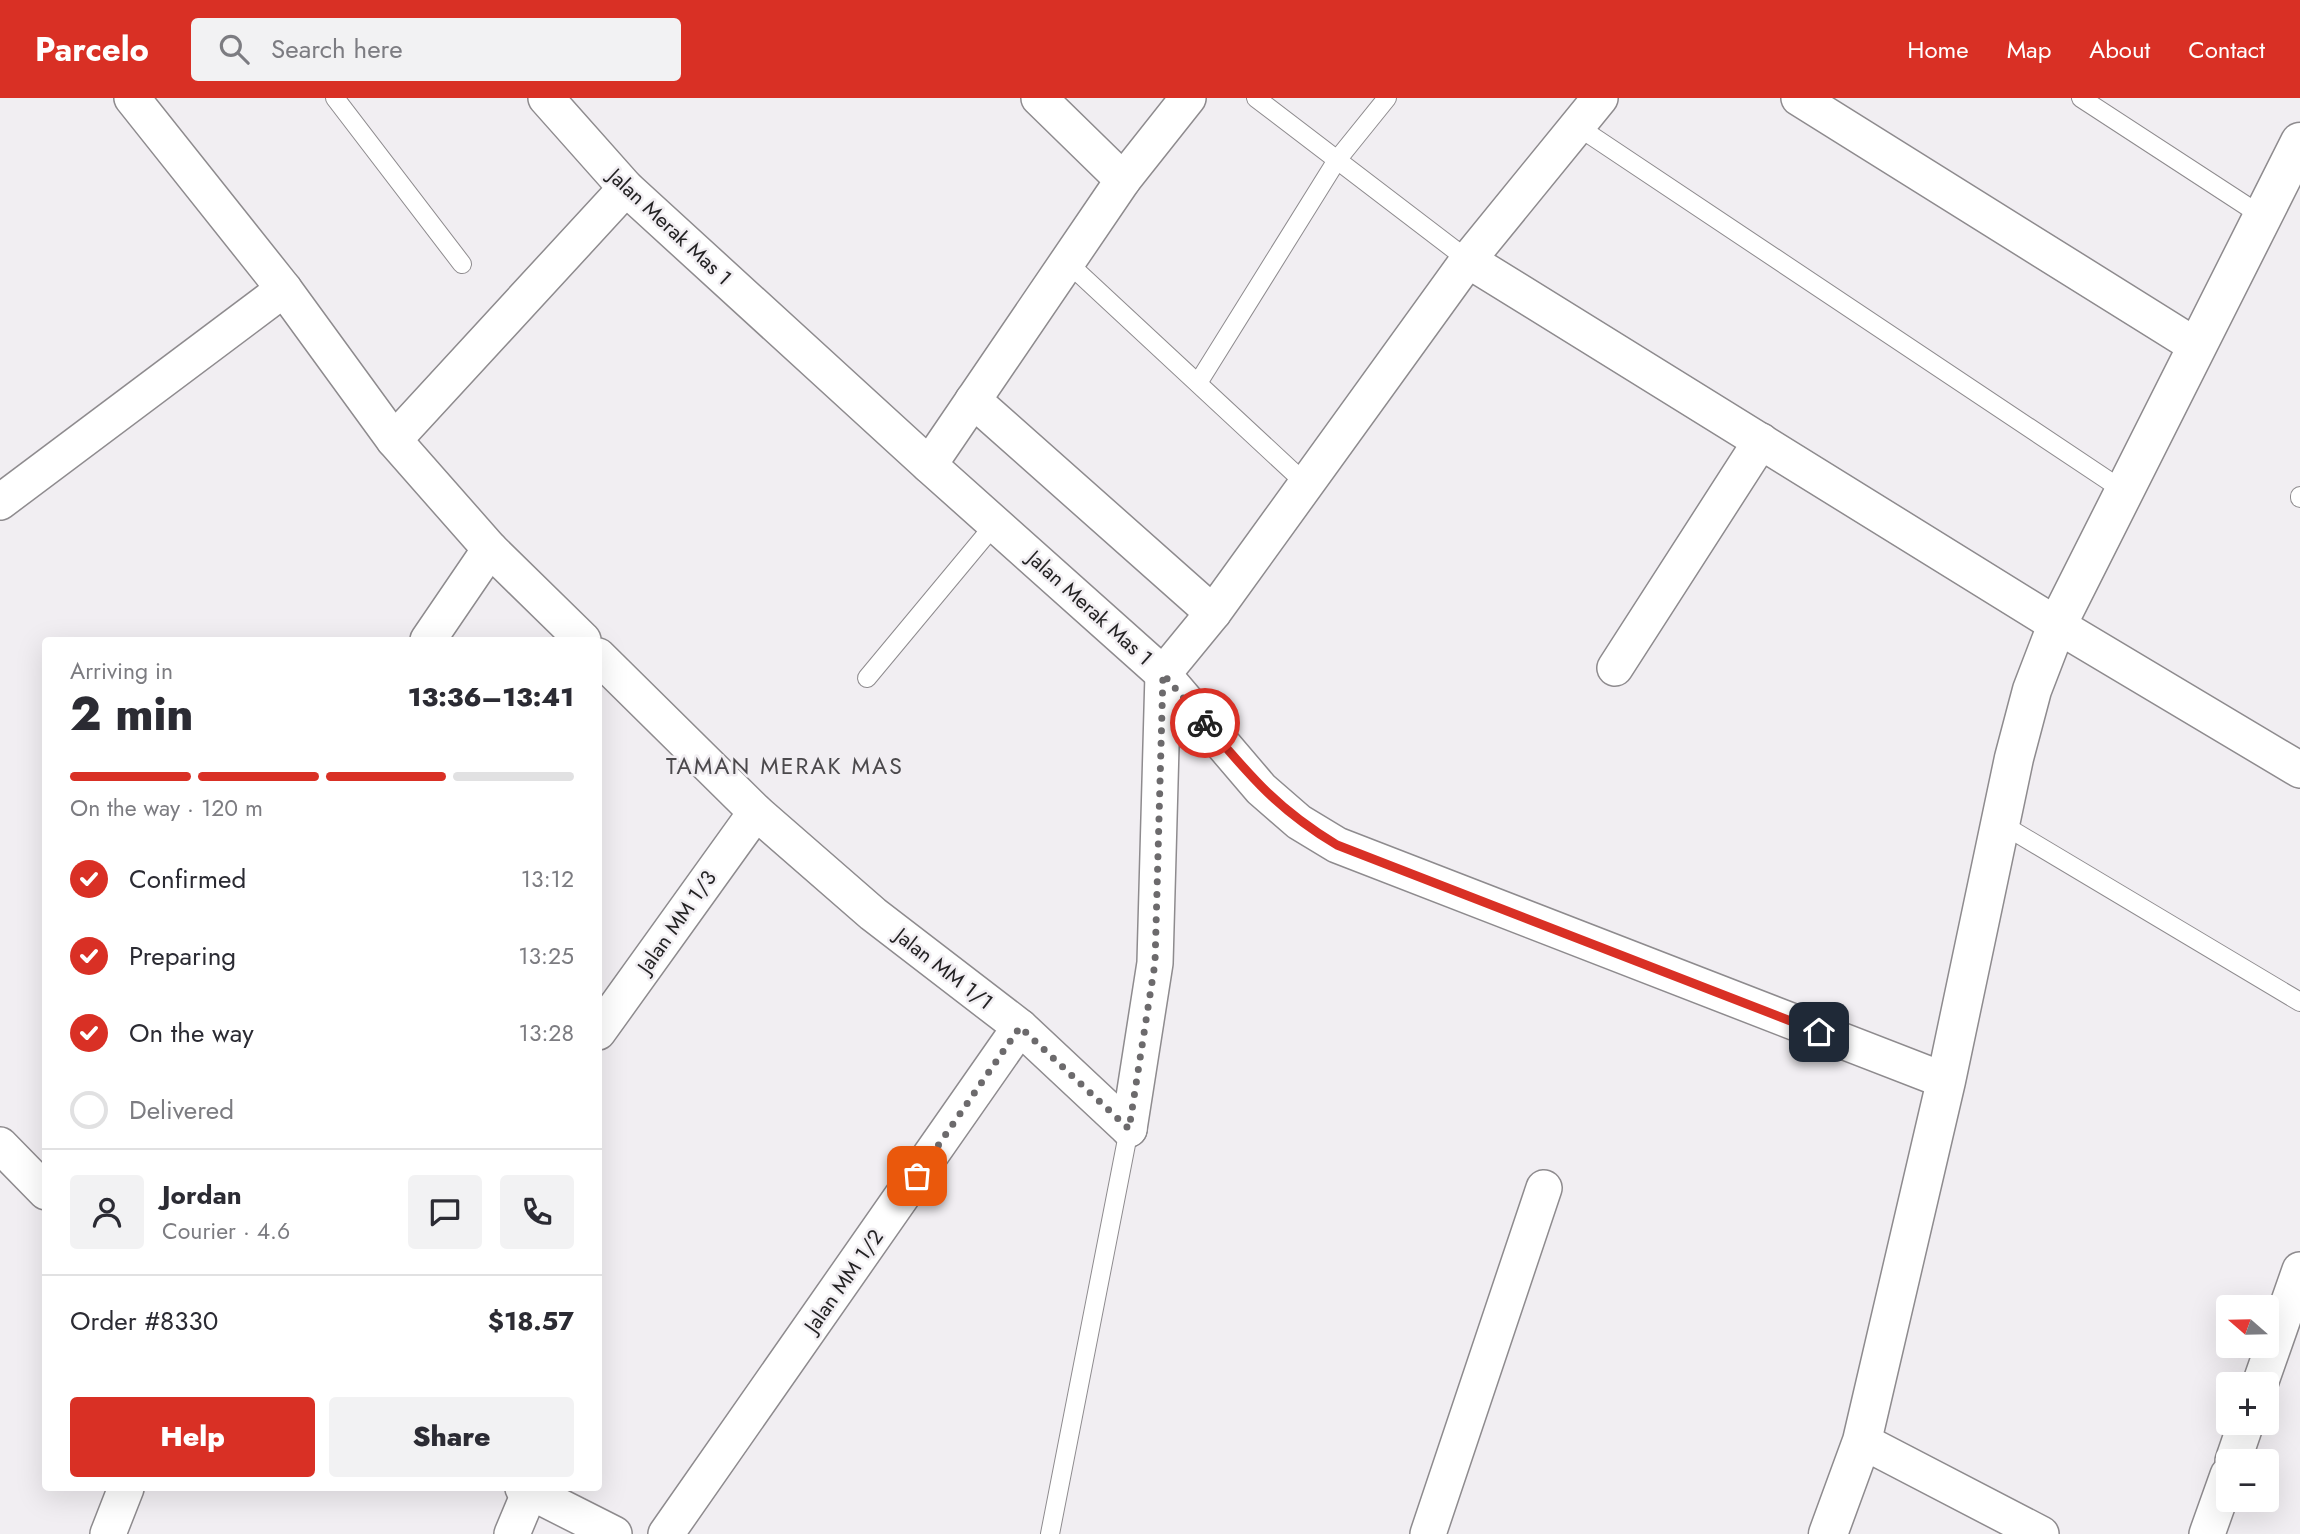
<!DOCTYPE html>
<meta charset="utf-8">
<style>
:root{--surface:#fff;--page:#f2f2f3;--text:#2b2b33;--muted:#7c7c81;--line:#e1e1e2;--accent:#d93025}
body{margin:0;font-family:Jost,sans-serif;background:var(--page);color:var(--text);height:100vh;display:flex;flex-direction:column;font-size:26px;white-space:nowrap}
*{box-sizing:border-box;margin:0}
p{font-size:23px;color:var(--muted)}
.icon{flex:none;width:38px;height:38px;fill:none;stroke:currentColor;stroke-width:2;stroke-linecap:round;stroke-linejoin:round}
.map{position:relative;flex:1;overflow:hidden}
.sheet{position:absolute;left:42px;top:539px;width:560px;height:854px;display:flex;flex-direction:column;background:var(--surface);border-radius:7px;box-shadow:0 7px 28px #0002}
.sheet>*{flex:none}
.needle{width:46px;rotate:290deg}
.controls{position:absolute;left:2216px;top:1197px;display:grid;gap:14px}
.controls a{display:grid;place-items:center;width:63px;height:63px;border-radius:7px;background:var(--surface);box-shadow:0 7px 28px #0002;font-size:35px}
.pin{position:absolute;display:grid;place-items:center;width:60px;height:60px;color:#fff;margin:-30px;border-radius:14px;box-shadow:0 4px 10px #0006}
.courier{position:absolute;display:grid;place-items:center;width:70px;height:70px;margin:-35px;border:5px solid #d93025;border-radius:50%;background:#fff;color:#222;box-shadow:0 2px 9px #0007}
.headline em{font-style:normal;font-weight:800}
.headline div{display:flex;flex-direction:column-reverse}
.headline{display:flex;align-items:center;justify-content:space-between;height:119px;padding:0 28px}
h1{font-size:46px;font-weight:800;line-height:52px}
.bar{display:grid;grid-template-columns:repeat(4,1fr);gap:10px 7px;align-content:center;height:84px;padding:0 28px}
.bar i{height:9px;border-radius:5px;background:var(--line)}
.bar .selected{background:var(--accent)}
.bar p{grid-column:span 4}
.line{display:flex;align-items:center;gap:18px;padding:0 28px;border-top:2px solid var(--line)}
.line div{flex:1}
.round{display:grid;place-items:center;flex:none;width:74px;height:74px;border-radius:7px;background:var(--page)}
ol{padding:0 28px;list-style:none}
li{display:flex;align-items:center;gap:21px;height:77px}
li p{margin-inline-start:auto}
li .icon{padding:7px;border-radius:50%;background:var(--accent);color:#fff;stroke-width:4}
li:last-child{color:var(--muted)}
li i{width:38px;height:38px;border:4px solid var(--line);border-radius:50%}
.primary-button{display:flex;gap:14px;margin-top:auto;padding:14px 28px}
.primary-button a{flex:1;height:80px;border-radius:7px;background:var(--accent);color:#fff;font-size:28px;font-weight:800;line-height:80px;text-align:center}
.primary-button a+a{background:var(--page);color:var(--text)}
header{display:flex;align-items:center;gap:42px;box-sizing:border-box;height:98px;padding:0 35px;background:var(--accent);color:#fff}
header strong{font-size:33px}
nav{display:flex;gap:38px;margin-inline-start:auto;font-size:24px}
.search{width:490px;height:63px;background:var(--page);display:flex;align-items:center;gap:18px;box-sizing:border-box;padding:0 24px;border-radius:7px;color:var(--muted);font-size:26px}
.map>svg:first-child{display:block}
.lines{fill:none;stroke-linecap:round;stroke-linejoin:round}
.lane-casing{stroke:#8e8b8e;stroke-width:20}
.street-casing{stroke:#8e8b8e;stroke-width:38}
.secondary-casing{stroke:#8e8b8e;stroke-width:41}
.lane{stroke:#fff;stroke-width:18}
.street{stroke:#fff;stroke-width:35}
.secondary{stroke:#fff;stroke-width:38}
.done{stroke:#6c6a6c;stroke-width:7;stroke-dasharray:0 12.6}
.route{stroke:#d93025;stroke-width:9}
.labels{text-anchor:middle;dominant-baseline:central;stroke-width:5;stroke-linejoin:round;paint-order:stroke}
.street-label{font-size:21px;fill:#242324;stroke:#f1eef2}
.neighbourhood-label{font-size:23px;letter-spacing:2px;fill:#4b494c;stroke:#f1eef2}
</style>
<header>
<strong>Parcelo</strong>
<div class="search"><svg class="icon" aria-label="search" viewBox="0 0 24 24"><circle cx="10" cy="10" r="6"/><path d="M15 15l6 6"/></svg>Search here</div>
<nav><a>Home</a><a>Map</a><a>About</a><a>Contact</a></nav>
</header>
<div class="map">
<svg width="2300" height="1436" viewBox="0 0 2300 1436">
<rect width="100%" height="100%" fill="#f1eef2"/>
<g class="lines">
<g class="lane-casing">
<g id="lane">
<polyline points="335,0 462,166"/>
<polyline points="1256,0 1468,162"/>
<polyline points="2081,0 2262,118"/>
<polyline points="1577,28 2124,393"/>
<polyline points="1067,164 1306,386"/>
<polyline points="1198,285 1337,62 1387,0"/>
<polyline points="2300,398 2300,400"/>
<polyline points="867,580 995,426"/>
<polyline points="2000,725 2300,904"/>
<polyline points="1050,1436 1129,1031"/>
</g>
</g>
<g class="street-casing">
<g id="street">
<polyline points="132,0 284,191 394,342 490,451 583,542"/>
<polyline points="546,0 626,90 929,367 1163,576 1261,691 1299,724 1337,747 1946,983"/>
<polyline points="1039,0 1123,82"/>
<polyline points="1799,0 2196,248"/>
<polyline points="1468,162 2057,527 2300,672"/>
<polyline points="973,302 1213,515"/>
<polyline points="394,342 626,90"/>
<polyline points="929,367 1123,82 1188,0"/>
<polyline points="0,404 284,191"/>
<polyline points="428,542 490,451"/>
<polyline points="598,558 756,714 873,816 1020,929 1129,1031"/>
<polyline points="1615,570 1761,343"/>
<polyline points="598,934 756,714"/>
<polyline points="1129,1031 1155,865 1163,576 1213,515 1468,162 1600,0"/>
<polyline points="0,1047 46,1094"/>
<polyline points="2260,1286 2300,1172"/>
<polyline points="1862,1343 2041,1436"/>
<polyline points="2233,1363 2246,1325"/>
<polyline points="523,1390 614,1436"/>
<polyline points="108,1436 126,1390"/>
<polyline points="512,1436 530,1393"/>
<polyline points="666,1436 1020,929"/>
<polyline points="1428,1436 1544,1090"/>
<polyline points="2207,1436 2228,1377"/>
</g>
</g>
<g class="secondary-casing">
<polyline id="secondary" points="1828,1436 1862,1343 1946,983 2014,660 2032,592 2057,527 2300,44"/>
</g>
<use href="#lane" class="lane"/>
<use href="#street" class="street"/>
<use href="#secondary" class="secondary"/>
</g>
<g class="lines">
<polyline class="done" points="917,1078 1020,929 1129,1031 1155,865 1163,576 1205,625"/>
<path class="route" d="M1205 625C1250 678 1277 711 1337 747L1819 934"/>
</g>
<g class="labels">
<g class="street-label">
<text transform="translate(670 129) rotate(43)">Jalan Merak Mas 1</text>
<text transform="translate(1090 510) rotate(42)">Jalan Merak Mas 1</text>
<text transform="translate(677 824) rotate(-55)">Jalan MM 1/3</text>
<text transform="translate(944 871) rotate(38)">Jalan MM 1/1</text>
<text transform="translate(844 1183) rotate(-55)">Jalan MM 1/2</text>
</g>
<g class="neighbourhood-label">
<text x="785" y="668">TAMAN MERAK MAS</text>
</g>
</g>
</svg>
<div class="controls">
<a><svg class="needle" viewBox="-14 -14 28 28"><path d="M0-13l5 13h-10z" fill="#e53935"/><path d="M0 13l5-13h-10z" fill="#7c7c81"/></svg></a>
<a>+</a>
<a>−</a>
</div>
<div class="pin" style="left:917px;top:1078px;background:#ea580c"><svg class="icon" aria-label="bag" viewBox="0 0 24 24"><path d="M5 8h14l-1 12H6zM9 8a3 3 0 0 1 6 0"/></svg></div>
<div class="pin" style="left:1819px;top:934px;background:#1f2937"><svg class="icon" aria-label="home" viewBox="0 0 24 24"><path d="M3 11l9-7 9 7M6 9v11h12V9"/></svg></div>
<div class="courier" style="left:1205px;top:625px"><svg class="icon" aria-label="bike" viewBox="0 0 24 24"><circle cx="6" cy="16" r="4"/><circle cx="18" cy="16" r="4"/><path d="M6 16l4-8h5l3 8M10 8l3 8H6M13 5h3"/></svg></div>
<section class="sheet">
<div class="headline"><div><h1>2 min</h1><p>Arriving in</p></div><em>13:36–13:41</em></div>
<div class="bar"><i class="selected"></i><i class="selected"></i><i class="selected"></i><i></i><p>On the way · 120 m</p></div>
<ol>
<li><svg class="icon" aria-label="check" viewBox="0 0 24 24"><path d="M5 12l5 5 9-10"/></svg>Confirmed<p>13:12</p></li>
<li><svg class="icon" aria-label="check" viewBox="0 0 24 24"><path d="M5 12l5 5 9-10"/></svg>Preparing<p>13:25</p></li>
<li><svg class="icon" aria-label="check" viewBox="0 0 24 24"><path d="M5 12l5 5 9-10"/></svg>On the way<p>13:28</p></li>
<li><i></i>Delivered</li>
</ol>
<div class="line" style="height:126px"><a class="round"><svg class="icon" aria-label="person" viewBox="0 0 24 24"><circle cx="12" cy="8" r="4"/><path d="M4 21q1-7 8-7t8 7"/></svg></a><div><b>Jordan</b><p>Courier · 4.6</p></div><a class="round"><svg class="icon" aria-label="chat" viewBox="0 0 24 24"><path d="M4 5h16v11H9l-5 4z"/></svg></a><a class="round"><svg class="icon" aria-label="phone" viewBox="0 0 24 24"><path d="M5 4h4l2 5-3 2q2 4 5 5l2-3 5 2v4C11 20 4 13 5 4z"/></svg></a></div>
<div class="line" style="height:91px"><div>Order #8330</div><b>$18.57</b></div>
<div class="primary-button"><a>Help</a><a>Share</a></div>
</section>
</div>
